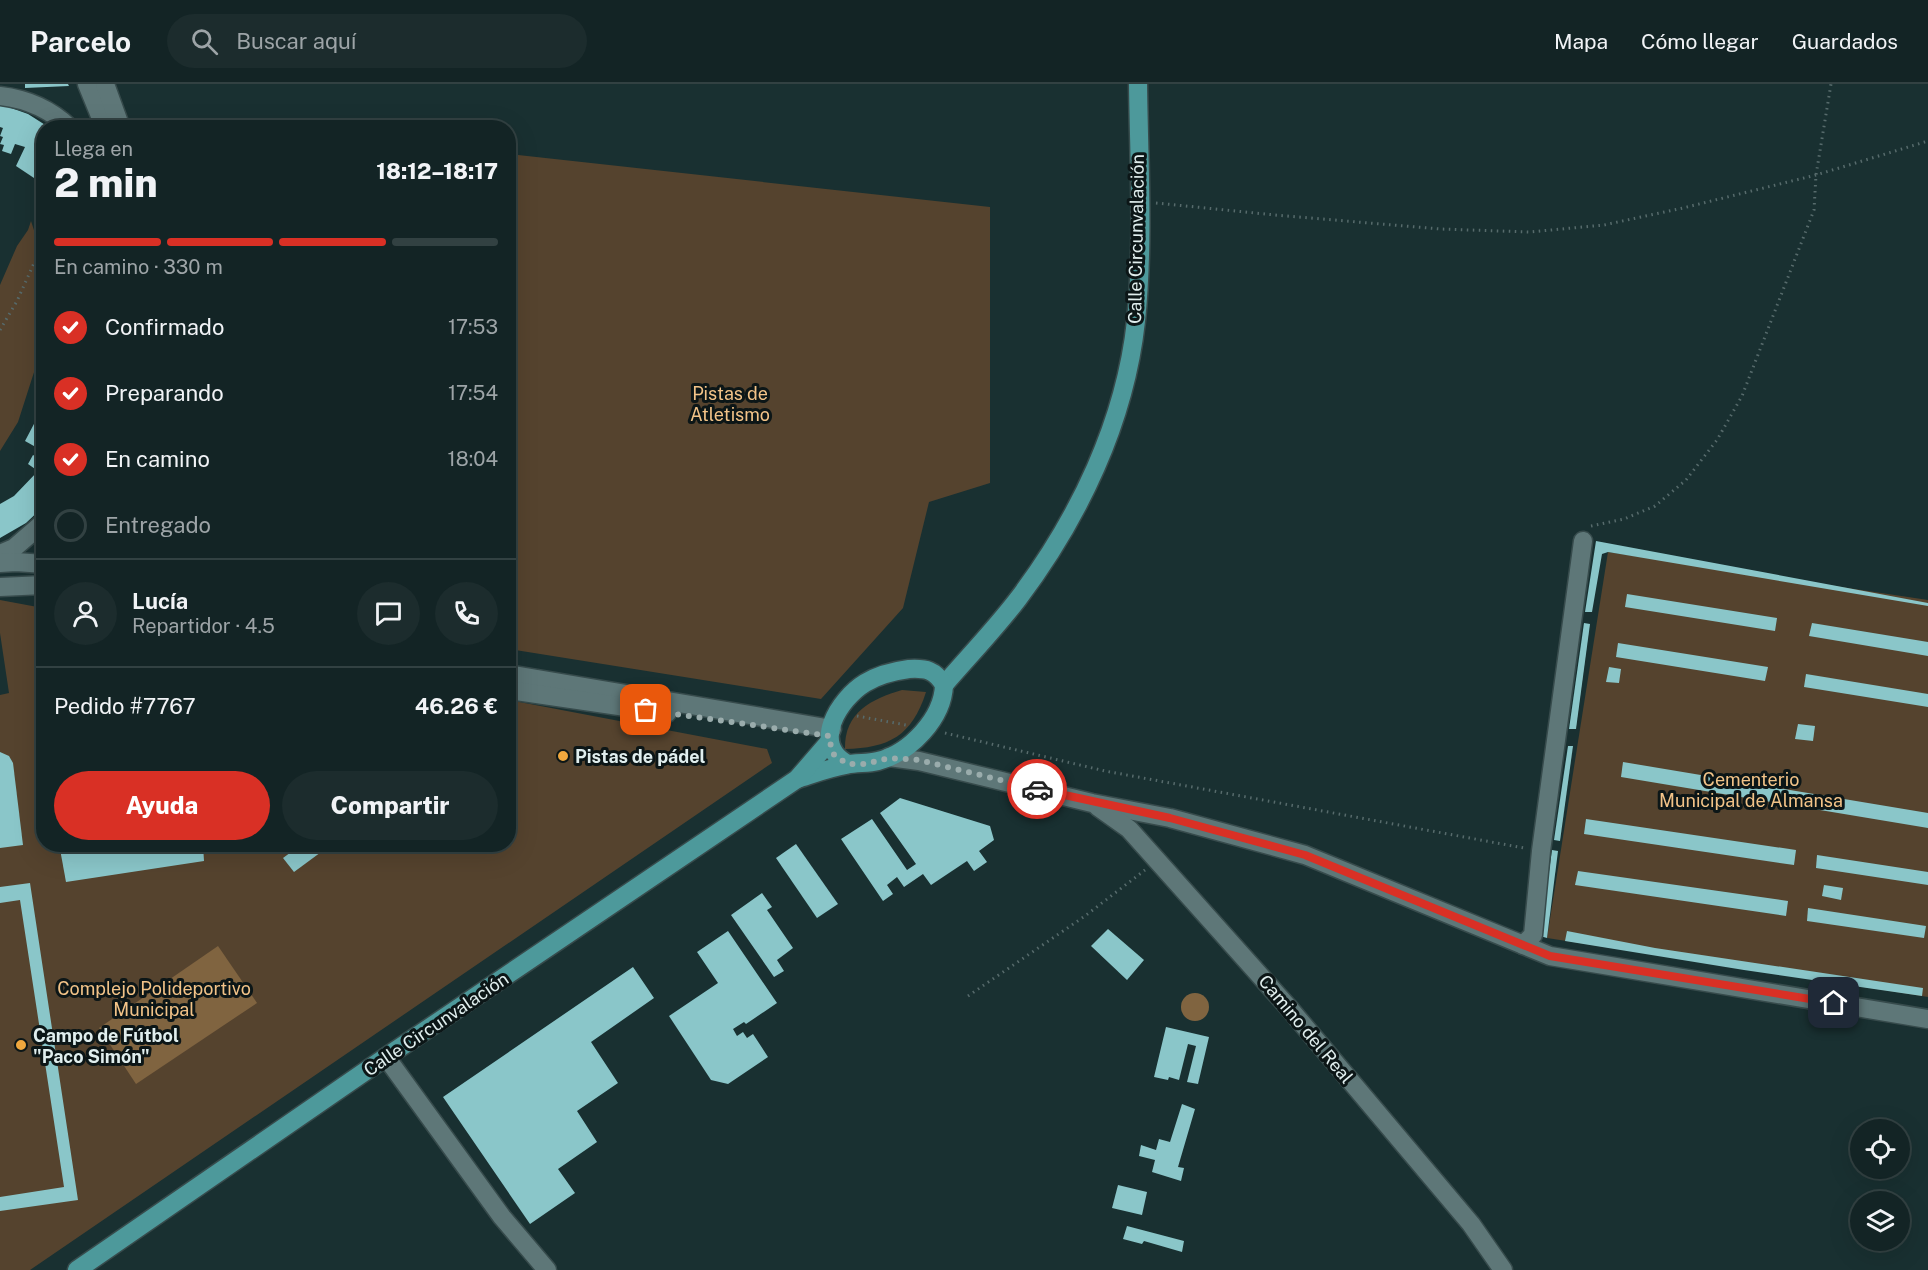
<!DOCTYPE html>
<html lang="es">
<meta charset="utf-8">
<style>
:root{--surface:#132425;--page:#1c2c2d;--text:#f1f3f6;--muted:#9da4a7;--line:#324142;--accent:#d93025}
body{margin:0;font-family:"Public Sans",sans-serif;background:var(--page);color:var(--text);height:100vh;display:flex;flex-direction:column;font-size:22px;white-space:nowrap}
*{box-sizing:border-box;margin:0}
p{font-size:20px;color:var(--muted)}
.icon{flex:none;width:33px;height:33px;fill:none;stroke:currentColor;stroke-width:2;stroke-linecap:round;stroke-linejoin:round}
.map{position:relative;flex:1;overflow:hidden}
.panel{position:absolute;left:36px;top:36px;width:480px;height:732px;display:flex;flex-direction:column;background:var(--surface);border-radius:24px;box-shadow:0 6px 24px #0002,0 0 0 2px var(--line)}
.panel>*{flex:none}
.controls{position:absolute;left:1850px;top:1035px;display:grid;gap:12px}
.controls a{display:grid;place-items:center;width:60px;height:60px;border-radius:50%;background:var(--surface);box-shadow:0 6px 24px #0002,0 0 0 2px var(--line);font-size:30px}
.pin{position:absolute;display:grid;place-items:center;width:51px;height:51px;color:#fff;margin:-26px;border-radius:12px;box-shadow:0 3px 9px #0006}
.courier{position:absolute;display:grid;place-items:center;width:60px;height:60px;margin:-30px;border:4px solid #d93025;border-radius:50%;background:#fff;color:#222;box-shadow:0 2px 8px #0007}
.overview em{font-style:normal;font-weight:800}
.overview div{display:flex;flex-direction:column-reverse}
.overview{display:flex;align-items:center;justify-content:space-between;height:102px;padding:0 18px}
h1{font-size:39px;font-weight:800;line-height:45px}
.bar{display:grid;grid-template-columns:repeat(4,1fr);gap:9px 6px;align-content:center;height:72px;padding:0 18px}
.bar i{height:8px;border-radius:4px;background:var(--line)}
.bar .on{background:var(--accent)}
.bar p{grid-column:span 4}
.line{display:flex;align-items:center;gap:15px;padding:0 18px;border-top:2px solid var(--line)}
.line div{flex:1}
.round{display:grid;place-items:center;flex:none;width:63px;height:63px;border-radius:32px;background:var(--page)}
ol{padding:0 18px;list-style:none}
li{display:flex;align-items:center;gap:18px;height:66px}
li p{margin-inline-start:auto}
li .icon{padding:6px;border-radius:50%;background:var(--accent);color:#fff;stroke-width:4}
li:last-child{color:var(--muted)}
li i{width:33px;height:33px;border:3px solid var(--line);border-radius:50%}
.primary-button{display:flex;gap:12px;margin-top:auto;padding:12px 18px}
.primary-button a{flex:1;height:69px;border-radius:36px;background:var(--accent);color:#fff;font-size:24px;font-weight:800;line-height:69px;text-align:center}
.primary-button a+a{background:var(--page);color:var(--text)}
header{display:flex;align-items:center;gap:36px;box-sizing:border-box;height:84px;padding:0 30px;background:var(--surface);border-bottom:2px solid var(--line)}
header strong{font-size:28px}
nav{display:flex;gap:33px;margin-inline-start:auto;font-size:21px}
.search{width:420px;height:54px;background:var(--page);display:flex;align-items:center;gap:15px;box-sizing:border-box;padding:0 21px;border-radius:33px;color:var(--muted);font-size:22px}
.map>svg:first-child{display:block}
.green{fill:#55432e}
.water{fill:#806440}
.building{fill:#8ac6c9}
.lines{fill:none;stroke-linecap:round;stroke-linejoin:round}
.minor-casing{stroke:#374b4c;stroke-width:21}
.major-casing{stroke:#374b4c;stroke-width:21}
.path{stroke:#576b6c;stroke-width:3;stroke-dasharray:1.5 4.5;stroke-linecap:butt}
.minor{stroke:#5e7778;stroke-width:18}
.major{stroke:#4d999b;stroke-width:18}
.done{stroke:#9aacac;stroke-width:6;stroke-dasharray:0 10.8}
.route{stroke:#d93025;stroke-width:8}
.poi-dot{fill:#efa73e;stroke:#0c1617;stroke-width:2}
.labels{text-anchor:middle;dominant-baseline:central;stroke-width:6;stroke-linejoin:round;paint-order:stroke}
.street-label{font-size:18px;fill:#e0eeee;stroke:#0c1617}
.park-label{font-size:18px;fill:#f2c388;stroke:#0c1617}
.poi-label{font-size:18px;font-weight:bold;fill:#e0eeee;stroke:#0c1617;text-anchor:start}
</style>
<header>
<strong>Parcelo</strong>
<div class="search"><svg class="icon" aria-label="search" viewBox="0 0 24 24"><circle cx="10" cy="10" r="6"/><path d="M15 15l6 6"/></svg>Buscar aquí</div>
<nav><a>Mapa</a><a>Cómo llegar</a><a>Guardados</a></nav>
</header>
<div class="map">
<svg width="1928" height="1186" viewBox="0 0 1928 1186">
<rect width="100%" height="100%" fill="#193031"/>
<g class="green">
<polygon points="509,70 990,123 990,399 929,418 903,524 821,615 509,565"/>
<polygon points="31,137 43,174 43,237 36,282 18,338 0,367 0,201 17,162 28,146"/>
<polygon points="1608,468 1928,516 1928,913 1547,854"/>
<polygon points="0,516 43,524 44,760 508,760 509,616 767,665 772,679 30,1186 0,1186 0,611 9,609 0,549"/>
<path d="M902 606 926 608C912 652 889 664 845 665 844 628 872 615 902 606Z"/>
</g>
<g class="water">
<polygon points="218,862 257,919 136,1000 99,944"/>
<circle cx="1195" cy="923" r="14"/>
</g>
<g class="building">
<polygon points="25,0 68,0 69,2 25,4"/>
<polygon points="0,20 28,30 50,44 44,44 44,73 39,83 44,88 44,112 38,108 43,100 16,82 25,63 15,60 11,70 2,67 4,61 0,60 3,53 0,52 3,44 0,43"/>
<polygon points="44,335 44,345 37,357 42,360 44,356 41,366 25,357 35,338 41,340"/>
<polygon points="33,371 44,377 44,422 26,439 0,454 0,420 14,412 38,387 28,380"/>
<polygon points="1596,457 1928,519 1928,522 1608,468 1602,470 1592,528 1585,528"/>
<polygon points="1627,510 1777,534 1775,547 1625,523"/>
<polygon points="1584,539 1590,540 1576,645 1569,645"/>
<polygon points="1812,539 1928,558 1928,572 1809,552"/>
<polygon points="1618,559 1768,583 1765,597 1616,573"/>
<polygon points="1609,583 1621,585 1619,599 1606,598"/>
<polygon points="1806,590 1928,610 1928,623 1804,603"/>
<polygon points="1798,640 1815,642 1813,657 1795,655"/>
<polygon points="1568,662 1573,662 1560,757 1554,756"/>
<polygon points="0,668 9,672 13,679 23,761 0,764"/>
<polygon points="1623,678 1928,729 1928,744 1621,693"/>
<polygon points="900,714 990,742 994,756 979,767 987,778 974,787 967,777 931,801 923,790 904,803 897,793 887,801 893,810 883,817 841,755 872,735 907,786 916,780 880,729"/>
<polygon points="1586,735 1796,766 1794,781 1584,750"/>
<polygon points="90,760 203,760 204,777 66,798 60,765"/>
<polygon points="302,760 332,760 294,788 283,774"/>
<polygon points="796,760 838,820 817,834 776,774"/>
<polygon points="1552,766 1558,767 1547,854 1540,852"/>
<polygon points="1817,771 1928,788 1928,801 1816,784"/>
<polygon points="1578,787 1788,817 1786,832 1575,801"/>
<polygon points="30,799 78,1116 0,1127 0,1113 64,1103 20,816 0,819 0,803"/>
<polygon points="1824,801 1843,804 1841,816 1822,812"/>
<polygon points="762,809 772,823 767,826 793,864 777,876 784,887 774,893 731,831"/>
<polygon points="1808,824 1926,842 1924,854 1807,837"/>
<polygon points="1108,845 1144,876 1127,896 1091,862"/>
<polygon points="728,847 777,919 746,940 744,938 733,945 737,952 743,948 747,954 753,950 768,973 728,1000 711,996 669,932 718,899 697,868"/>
<polygon points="1567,847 1655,864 1923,904 1922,912 1744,886 1565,857"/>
<polygon points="633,883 654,914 591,958 618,999 577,1027 597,1058 558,1085 575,1109 530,1140 443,1013"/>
<polygon points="1166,943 1209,953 1198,1000 1187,998 1196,962 1188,960 1179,996 1169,993 1168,996 1154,993"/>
<polygon points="1182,1020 1195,1025 1178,1083 1184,1084 1181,1097 1152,1088 1155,1076 1139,1072 1141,1061 1156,1066 1159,1055 1170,1058"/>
<polygon points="1118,1101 1147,1108 1142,1131 1112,1124"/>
<polygon points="1127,1142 1184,1157 1182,1168 1144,1157 1142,1160 1123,1155"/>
</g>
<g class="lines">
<g class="minor-casing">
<g id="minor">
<polyline points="87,0 105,44"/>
<polyline points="105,0 121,44"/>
<path d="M0 12C27 15 50 25 70 44"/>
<polyline points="0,470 14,464 44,438"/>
<polyline points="0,479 16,478 44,480"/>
<polyline points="0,503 44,501"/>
<polyline points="508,590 832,645"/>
<polyline points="508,606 667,629"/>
<polyline points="889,673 919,677 1092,719 1170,734 1305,771 1550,872 1928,935"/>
<polyline points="1098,723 1129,745 1289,924 1471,1140 1503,1186"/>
<polyline points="1523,861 1533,851 1541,767 1583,457"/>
<polyline points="386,973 502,1133 547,1186"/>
</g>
</g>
<g class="major-casing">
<g id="major">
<path d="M944 601C969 572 995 545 1018 515 1079 434 1125 338 1136 237 1144 159 1139 79 1138 0"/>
<path d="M797 695C813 690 829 684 846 681 856 678 867 680 878 677 910 669 943 634 944 601 935 586 926 584 909 585 894 587 878 591 865 599 839 615 810 661 848 680"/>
<polyline points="77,1186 386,973 797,695 829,658"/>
</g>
</g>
<g class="path">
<polyline points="1156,119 1275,131 1440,145 1530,148 1604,141 1683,124 1816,91 1928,57"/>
<polyline points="0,246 17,217 44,157"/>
<polyline points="1591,442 1624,435 1655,422 1686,396 1717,356 1742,312 1814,126 1816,91 1831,0"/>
<polyline points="857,632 906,641"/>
<polyline points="945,649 1105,687 1524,764"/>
<polyline points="968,912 1085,832 1145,786"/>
</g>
<use href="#minor" class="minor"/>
<use href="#major" class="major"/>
</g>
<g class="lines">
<polyline class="done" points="646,626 830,652 831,666 835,672 848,680 865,680 889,674 919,676 1037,705"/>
<polyline class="route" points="1037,705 1170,734 1305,771 1550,872 1834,919"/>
</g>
<g class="poi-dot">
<circle cx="563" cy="672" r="6"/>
<circle cx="21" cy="961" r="6"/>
</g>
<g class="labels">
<g class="street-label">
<text transform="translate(1136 155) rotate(-89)">Calle Circunvalación</text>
<text transform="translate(436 940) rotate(-34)">Calle Circunvalación</text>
<text transform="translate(1306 945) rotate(50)">Camino del Real</text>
</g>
<g class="park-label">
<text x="730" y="309">Pistas de<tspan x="730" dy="21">Atletismo</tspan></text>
<text x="1751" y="695">Cementerio<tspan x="1751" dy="21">Municipal de Almansa</tspan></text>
<text x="154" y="904">Complejo Polideportivo<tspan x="154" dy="21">Municipal</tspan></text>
</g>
<g class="poi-label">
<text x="575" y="672">Pistas de pádel</text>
<text x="33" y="951">Campo de Fútbol<tspan x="33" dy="21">"Paco Simón"</tspan></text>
</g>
</g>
</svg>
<div class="controls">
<a><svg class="icon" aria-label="locate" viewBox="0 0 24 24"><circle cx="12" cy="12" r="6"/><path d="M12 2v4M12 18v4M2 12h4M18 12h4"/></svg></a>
<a><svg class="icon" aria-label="layers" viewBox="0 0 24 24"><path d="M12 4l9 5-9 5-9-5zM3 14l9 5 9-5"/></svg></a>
</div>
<div class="pin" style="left:646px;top:626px;background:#ea580c"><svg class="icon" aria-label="bag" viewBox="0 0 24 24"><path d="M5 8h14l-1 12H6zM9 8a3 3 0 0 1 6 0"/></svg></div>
<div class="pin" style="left:1834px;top:919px;background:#1f2937"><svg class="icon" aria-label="home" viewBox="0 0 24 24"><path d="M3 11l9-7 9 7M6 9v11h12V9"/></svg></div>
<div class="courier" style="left:1037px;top:705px"><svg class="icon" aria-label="car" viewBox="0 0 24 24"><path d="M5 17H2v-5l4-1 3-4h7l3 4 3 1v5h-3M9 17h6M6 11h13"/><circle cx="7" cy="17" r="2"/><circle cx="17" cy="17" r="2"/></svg></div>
<section class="panel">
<div class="overview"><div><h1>2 min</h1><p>Llega en</p></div><em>18:12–18:17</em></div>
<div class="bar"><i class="on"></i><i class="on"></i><i class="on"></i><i></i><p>En camino · 330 m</p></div>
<ol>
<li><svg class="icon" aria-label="check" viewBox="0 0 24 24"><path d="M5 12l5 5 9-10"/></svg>Confirmado<p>17:53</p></li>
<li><svg class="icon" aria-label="check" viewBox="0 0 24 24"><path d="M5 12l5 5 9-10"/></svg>Preparando<p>17:54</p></li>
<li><svg class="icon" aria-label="check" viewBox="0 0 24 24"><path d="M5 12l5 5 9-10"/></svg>En camino<p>18:04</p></li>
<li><i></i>Entregado</li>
</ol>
<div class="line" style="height:108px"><a class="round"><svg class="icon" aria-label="person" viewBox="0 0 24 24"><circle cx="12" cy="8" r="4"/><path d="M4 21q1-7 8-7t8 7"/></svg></a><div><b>Lucía</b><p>Repartidor · 4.5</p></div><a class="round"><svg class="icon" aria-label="chat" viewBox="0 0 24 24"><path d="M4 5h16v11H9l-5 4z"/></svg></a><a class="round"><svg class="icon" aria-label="phone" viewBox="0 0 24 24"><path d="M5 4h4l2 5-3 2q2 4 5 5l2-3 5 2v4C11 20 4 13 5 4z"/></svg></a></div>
<div class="line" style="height:78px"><div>Pedido #7767</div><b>46.26 €</b></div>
<div class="primary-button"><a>Ayuda</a><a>Compartir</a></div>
</section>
</div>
